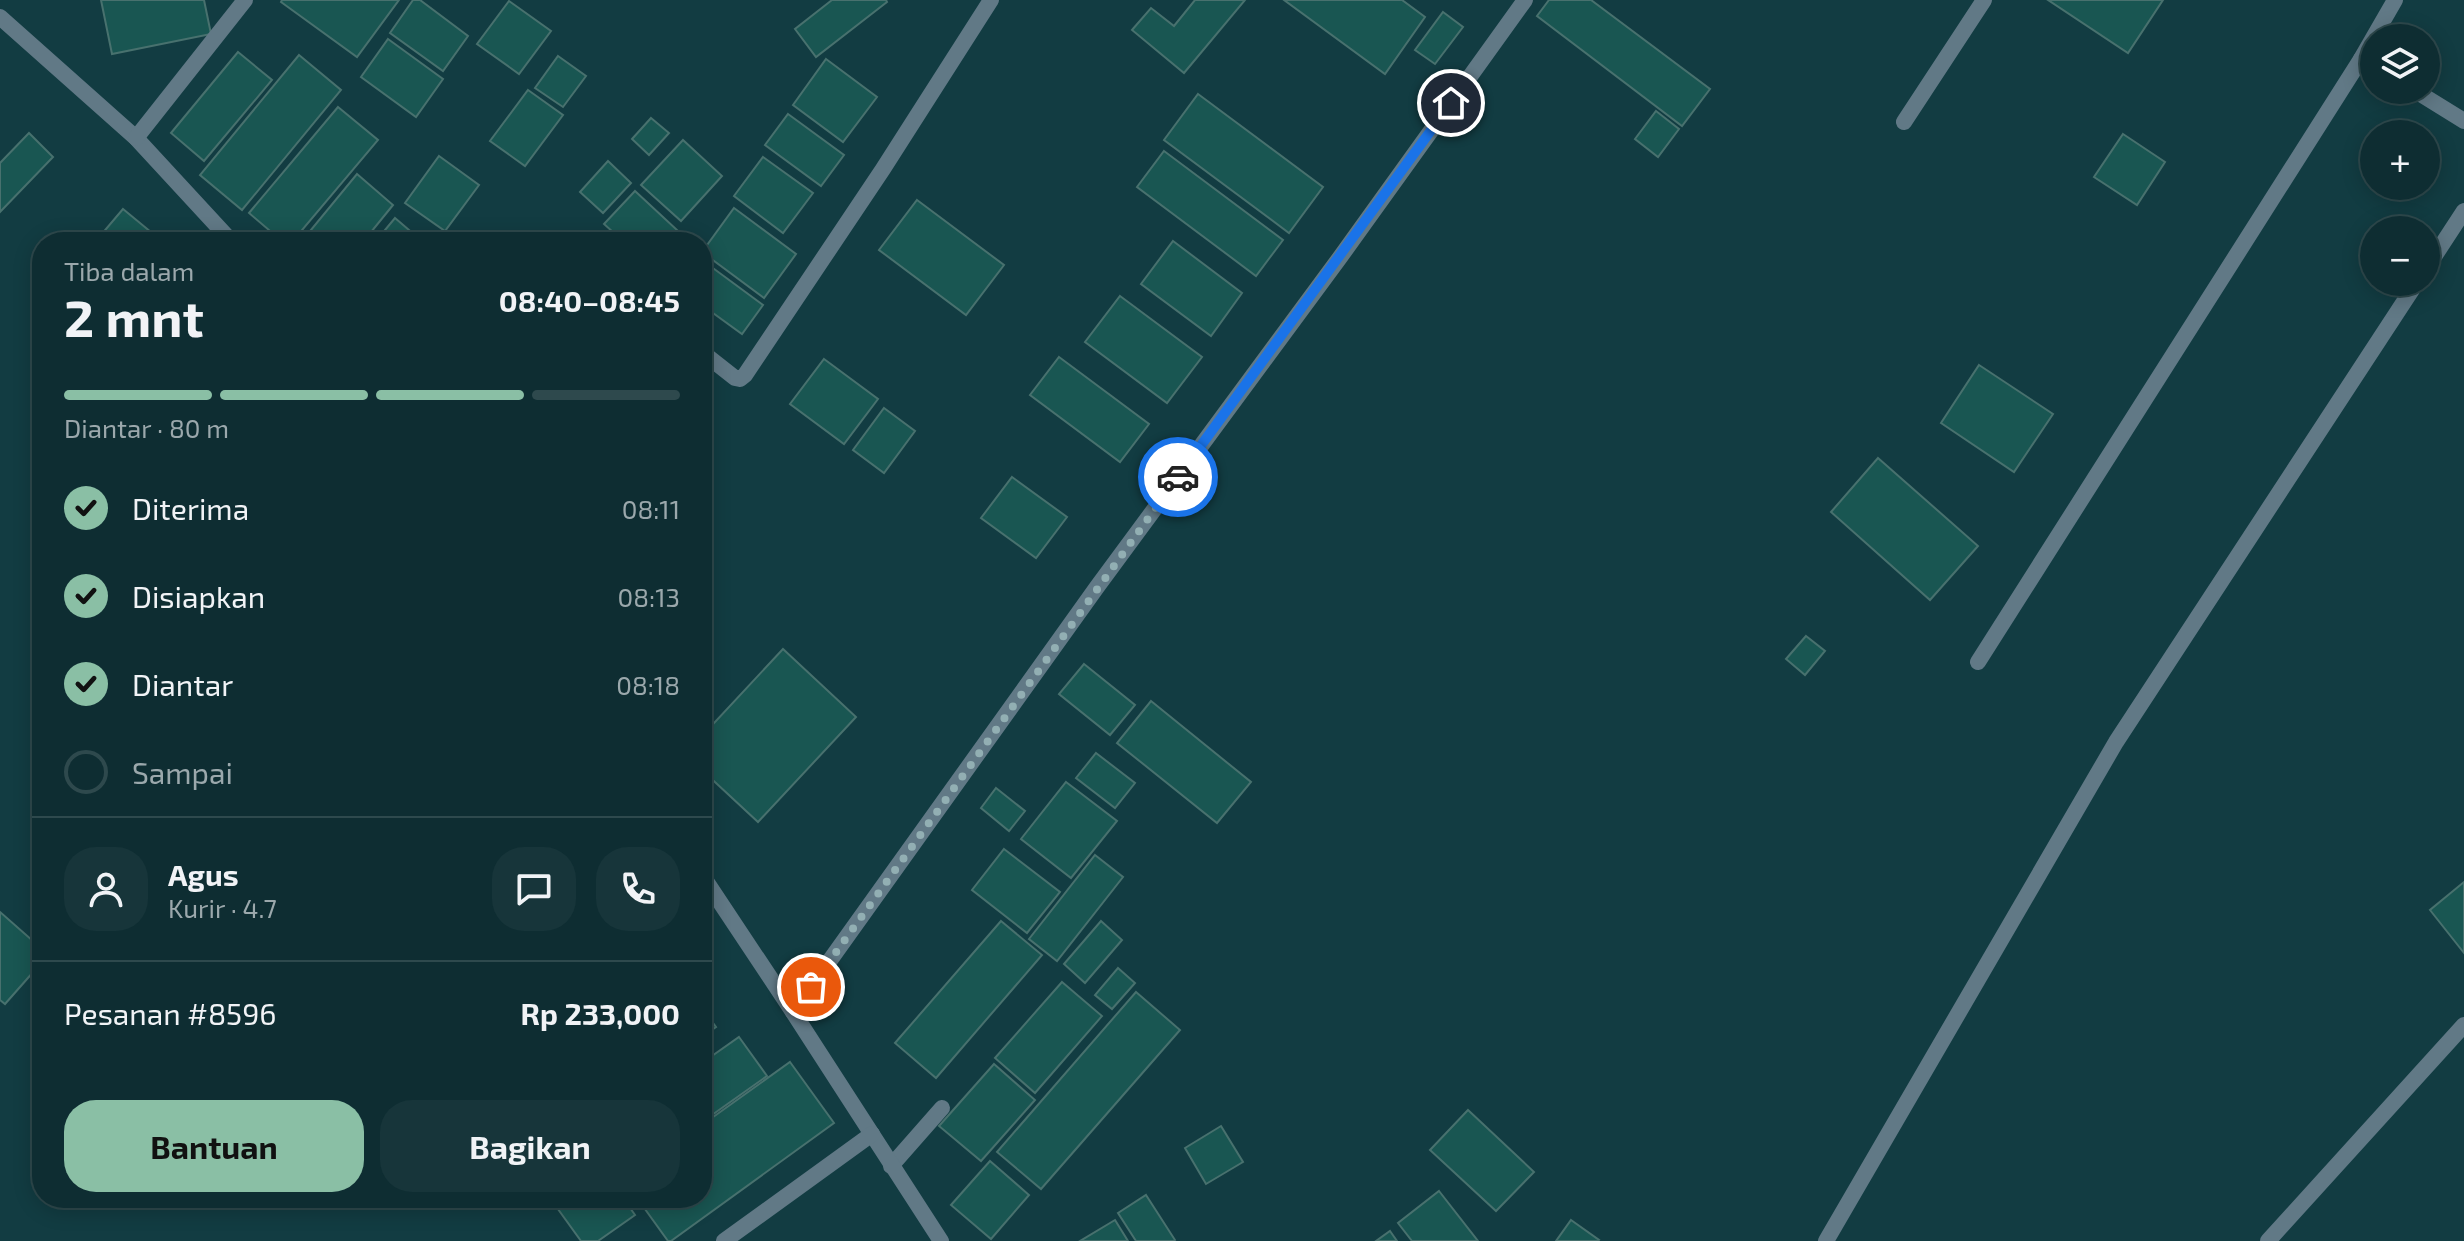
<!DOCTYPE html>
<html lang="id">
<meta charset="utf-8">
<style>
:root{--surface:#0e2d32;--page:#17353a;--text:#f1f3f6;--muted:#9ba8ac;--line:#2e494d;--accent:#8abfa5}
body{margin:0;font-family:"Exo 2",sans-serif;background:var(--page);color:var(--text);height:100vh;display:flex;flex-direction:column;font-size:30px;white-space:nowrap}
*{box-sizing:border-box;margin:0}
p{font-size:26px;color:var(--muted)}
.icon{flex:none;width:44px;height:44px;fill:none;stroke:currentColor;stroke-width:2;stroke-linecap:round;stroke-linejoin:round}
.map{position:relative;flex:1;overflow:hidden}
.side{position:absolute;left:32px;top:232px;width:680px;height:976px;display:flex;flex-direction:column;background:var(--surface);border-radius:32px;box-shadow:0 4px 20px #0003,0 0 0 2px var(--line)}
.side>*{flex:none}
.buttons{position:absolute;left:2360px;top:24px;display:grid;gap:16px}
.buttons a{display:grid;place-items:center;width:80px;height:80px;border-radius:50%;background:var(--surface);box-shadow:0 4px 20px #0003,0 0 0 2px var(--line);font-size:40px}
.pin{position:absolute;display:grid;place-items:center;width:68px;height:68px;color:#fff;margin:-34px;border:4px solid #fff;border-radius:50%;box-shadow:0 2px 8px #0007}
.courier{position:absolute;display:grid;place-items:center;width:80px;height:80px;margin:-40px;border:6px solid #1a73e8;border-radius:50%;background:#fff;color:#222;box-shadow:0 2px 10px #0007}
.head em{font-style:normal;font-weight:700}
.head div{display:flex;flex-direction:column-reverse}
.head{display:flex;align-items:center;justify-content:space-between;height:136px;padding:0 32px}
h1{font-size:52px;font-weight:700;line-height:60px}
.bar{display:grid;grid-template-columns:repeat(4,1fr);gap:12px 8px;align-content:center;height:96px;padding:0 32px}
.bar i{height:10px;border-radius:6px;background:var(--line)}
.bar .on{background:var(--accent)}
.bar p{grid-column:span 4}
.line{display:flex;align-items:center;gap:20px;padding:0 32px;border-top:2px solid var(--line)}
.line div{flex:1}
.round{display:grid;place-items:center;flex:none;width:84px;height:84px;border-radius:32px;background:var(--page)}
ol{padding:0 32px;list-style:none}
li{display:flex;align-items:center;gap:24px;height:88px}
li p{margin-inline-start:auto}
li .icon{padding:8px;border-radius:50%;background:var(--accent);color:#111;stroke-width:4}
li:last-child{color:var(--muted)}
li i{width:44px;height:44px;border:4px solid var(--line);border-radius:50%}
.primary-button{display:flex;gap:16px;margin-top:auto;padding:16px 32px}
.primary-button a{flex:1;height:92px;border-radius:32px;background:var(--accent);color:#111;font-size:32px;font-weight:700;line-height:92px;text-align:center}
.primary-button a+a{background:var(--page);color:var(--text)}
.map>svg:first-child{display:block}
.building{fill:#195652;stroke:#48716e;stroke-width:2}
.lines{fill:none;stroke-linecap:round;stroke-linejoin:round}
.lane{stroke:#617986;stroke-width:16}
.street{stroke:#617986;stroke-width:16}
.done{stroke:#92afb3;stroke-width:8;stroke-dasharray:0 14.4}
.route{stroke:#1a73e8;stroke-width:10}
</style>
<div class="map">
<svg width="2464" height="1241" viewBox="0 0 2464 1241">
<rect width="100%" height="100%" fill="#123c42"/>
<g class="building">
<polygon points="101,0 204,0 211,34 112,54"/>
<polygon points="282,0 399,0 357,57 281,2"/>
<polygon points="413,0 420,0 468,36 443,71 390,33"/>
<polygon points="832,0 886,0 887,2 816,57 795,29"/>
<polygon points="1195,0 1245,0 1184,73 1132,30 1151,8 1174,26"/>
<polygon points="1284,0 1402,0 1425,17 1385,74"/>
<polygon points="1549,0 1591,0 1710,89 1682,126 1537,16"/>
<polygon points="2048,0 2163,0 2128,53"/>
<polygon points="509,1 551,31 519,74 477,44"/>
<polygon points="1443,12 1463,27 1435,64 1415,50"/>
<polygon points="388,39 443,79 416,117 361,77"/>
<polygon points="238,52 272,80 204,161 171,133"/>
<polygon points="299,55 341,90 242,210 200,175"/>
<polygon points="558,56 586,76 563,107 535,88"/>
<polygon points="826,59 877,97 843,142 793,105"/>
<polygon points="528,90 563,115 525,166 490,141"/>
<polygon points="1198,94 1323,187 1289,233 1164,140"/>
<polygon points="338,107 378,140 292,242 283,242 249,213"/>
<polygon points="1656,111 1679,129 1658,157 1635,139"/>
<polygon points="788,114 844,155 821,186 765,145"/>
<polygon points="651,118 669,133 649,155 632,139"/>
<polygon points="29,133 53,157 0,212 0,163"/>
<polygon points="2123,134 2165,162 2137,205 2094,177"/>
<polygon points="683,140 722,176 681,221 641,185"/>
<polygon points="1164,151 1283,240 1256,276 1137,187"/>
<polygon points="439,156 479,185 445,231 405,203"/>
<polygon points="763,157 813,193 783,233 734,196"/>
<polygon points="608,161 631,183 603,213 580,192"/>
<polygon points="357,174 393,205 363,242 301,242"/>
<polygon points="635,191 677,230 666,242 624,242 604,224"/>
<polygon points="917,200 1004,265 966,315 879,250"/>
<polygon points="734,208 796,254 764,298 702,252"/>
<polygon points="123,209 163,242 95,242"/>
<polygon points="395,218 423,242 375,242"/>
<polygon points="1173,241 1242,293 1211,336 1141,284"/>
<polygon points="702,260 763,305 742,334 702,305"/>
<polygon points="1120,296 1202,357 1167,403 1085,342"/>
<polygon points="1059,357 1149,424 1120,462 1030,395"/>
<polygon points="824,359 878,399 844,444 790,404"/>
<polygon points="1979,365 2053,414 2014,472 1941,423"/>
<polygon points="884,408 915,431 884,473 853,450"/>
<polygon points="1878,458 1978,546 1930,600 1831,512"/>
<polygon points="1012,477 1067,517 1036,558 981,518"/>
<polygon points="1806,636 1825,651 1805,675 1786,659"/>
<polygon points="783,649 856,717 758,822 702,770 702,736"/>
<polygon points="1084,664 1135,705 1110,735 1059,694"/>
<polygon points="1151,701 1251,782 1217,823 1117,743"/>
<polygon points="1096,753 1135,783 1115,808 1076,778"/>
<polygon points="1066,782 1117,821 1071,878 1021,839"/>
<polygon points="996,788 1025,811 1009,831 981,808"/>
<polygon points="1004,849 1060,892 1027,933 972,890"/>
<polygon points="1095,855 1123,877 1057,961 1029,939"/>
<polygon points="2464,882 2464,953 2430,910"/>
<polygon points="0,912 42,949 42,962 5,1004 0,1000"/>
<polygon points="1001,921 1042,955 936,1078 895,1043"/>
<polygon points="1101,921 1122,940 1085,983 1064,964"/>
<polygon points="1118,968 1135,983 1112,1009 1095,995"/>
<polygon points="1062,982 1102,1016 1035,1093 995,1058"/>
<polygon points="1136,992 1180,1030 1041,1189 997,1152"/>
<polygon points="702,1008 716,1027 702,1037"/>
<polygon points="739,1037 767,1076 702,1122 702,1063"/>
<polygon points="790,1062 834,1123 671,1241 668,1241 637,1198 702,1198 702,1125"/>
<polygon points="994,1064 1035,1100 981,1161 939,1126"/>
<polygon points="1468,1110 1534,1172 1496,1211 1430,1150"/>
<polygon points="1221,1126 1243,1162 1206,1184 1185,1148"/>
<polygon points="990,1161 1029,1195 991,1239 951,1205"/>
<polygon points="1439,1191 1478,1241 1412,1241 1398,1223"/>
<polygon points="1146,1195 1175,1240 1174,1241 1136,1241 1118,1213"/>
<polygon points="550,1198 623,1198 635,1215 598,1241 581,1241"/>
<polygon points="1115,1220 1128,1241 1080,1241"/>
<polygon points="1571,1220 1599,1240 1598,1241 1556,1241"/>
<polygon points="1390,1231 1397,1241 1376,1241"/>
</g>
<g class="lines">
<polyline class="lane" points="891,1166 942,1108"/>
<g class="street">
<polyline points="0,17 136,138 232,242"/>
<polyline points="2374,66 2361,59 2395,0"/>
<polyline points="2414,90 2464,121"/>
<polyline points="1904,122 1984,0"/>
<polyline points="136,138 245,0"/>
<polyline points="2426,269 2464,211"/>
<polyline points="702,352 735,378 740,379 745,375 883,169 991,0"/>
<polyline points="1978,662 2361,59"/>
<polyline points="702,875 793,1012 941,1241"/>
<polyline points="793,1012 1097,587 1341,256 1525,0"/>
<polyline points="724,1241 872,1134"/>
<polyline points="1826,1241 2116,742 2417,282"/>
<polyline points="2268,1241 2464,1025"/>
</g>
</g>
<g class="lines">
<polyline class="done" points="811,987 1178,477"/>
<polyline class="route" points="1178,477 1451,103"/>
</g>
</svg>
<div class="buttons">
<a><svg class="icon" aria-label="layers" viewBox="0 0 24 24"><path d="M12 4l9 5-9 5-9-5zM3 14l9 5 9-5"/></svg></a>
<a>+</a>
<a>−</a>
</div>
<div class="pin" style="left:811px;top:987px;background:#ea580c"><svg class="icon" aria-label="bag" viewBox="0 0 24 24"><path d="M5 8h14l-1 12H6zM9 8a3 3 0 0 1 6 0"/></svg></div>
<div class="pin" style="left:1451px;top:103px;background:#1f2937"><svg class="icon" aria-label="home" viewBox="0 0 24 24"><path d="M3 11l9-7 9 7M6 9v11h12V9"/></svg></div>
<div class="courier" style="left:1178px;top:477px"><svg class="icon" aria-label="car" viewBox="0 0 24 24"><path d="M5 17H2v-5l4-1 3-4h7l3 4 3 1v5h-3M9 17h6M6 11h13"/><circle cx="7" cy="17" r="2"/><circle cx="17" cy="17" r="2"/></svg></div>
<section class="side">
<div class="head"><div><h1>2 mnt</h1><p>Tiba dalam</p></div><em>08:40–08:45</em></div>
<div class="bar"><i class="on"></i><i class="on"></i><i class="on"></i><i></i><p>Diantar · 80 m</p></div>
<ol>
<li><svg class="icon" aria-label="check" viewBox="0 0 24 24"><path d="M5 12l5 5 9-10"/></svg>Diterima<p>08:11</p></li>
<li><svg class="icon" aria-label="check" viewBox="0 0 24 24"><path d="M5 12l5 5 9-10"/></svg>Disiapkan<p>08:13</p></li>
<li><svg class="icon" aria-label="check" viewBox="0 0 24 24"><path d="M5 12l5 5 9-10"/></svg>Diantar<p>08:18</p></li>
<li><i></i>Sampai</li>
</ol>
<div class="line" style="height:144px"><a class="round"><svg class="icon" aria-label="person" viewBox="0 0 24 24"><circle cx="12" cy="8" r="4"/><path d="M4 21q1-7 8-7t8 7"/></svg></a><div><b>Agus</b><p>Kurir · 4.7</p></div><a class="round"><svg class="icon" aria-label="chat" viewBox="0 0 24 24"><path d="M4 5h16v11H9l-5 4z"/></svg></a><a class="round"><svg class="icon" aria-label="phone" viewBox="0 0 24 24"><path d="M5 4h4l2 5-3 2q2 4 5 5l2-3 5 2v4C11 20 4 13 5 4z"/></svg></a></div>
<div class="line" style="height:104px"><div>Pesanan #8596</div><b>Rp 233,000</b></div>
<div class="primary-button"><a>Bantuan</a><a>Bagikan</a></div>
</section>
</div>
